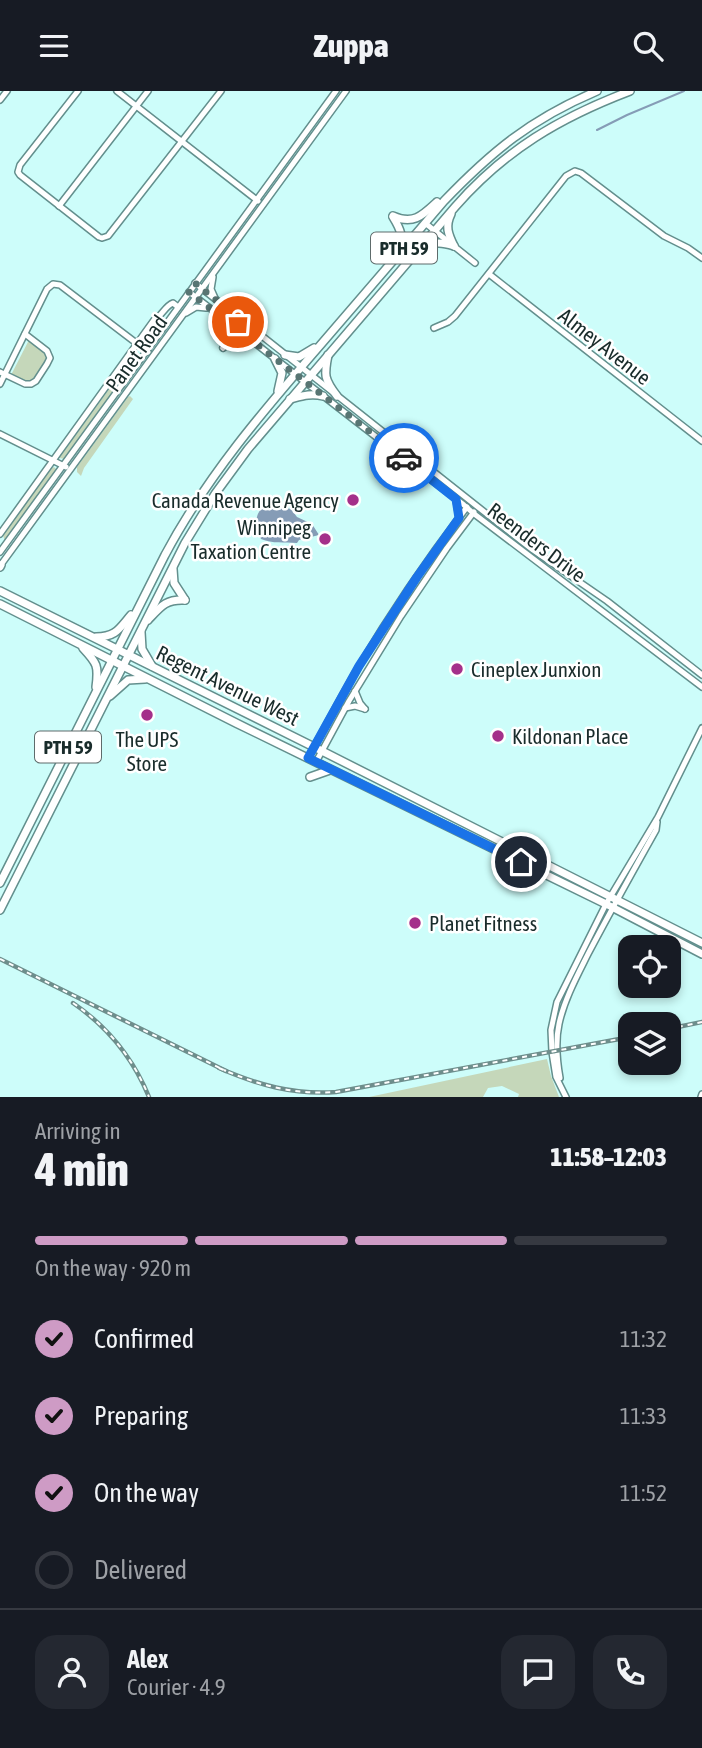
<!DOCTYPE html>
<meta charset="utf-8">
<style>
:root{--surface:#171b24;--page:#242831;--text:#f1f3f6;--muted:#9ea1a6;--line:#363941;--accent:#ce9bc5}
body{margin:0;font-family:"Asap Condensed",sans-serif;background:var(--page);color:var(--text);height:100vh;display:flex;flex-direction:column;font-size:26px;white-space:nowrap}
*{box-sizing:border-box;margin:0}
p{font-size:23px;color:var(--muted)}
.icon{flex:none;width:38px;height:38px;fill:none;stroke:currentColor;stroke-width:2;stroke-linecap:round;stroke-linejoin:round}
.map{position:relative;height:1006px;overflow:hidden}
.drawer{display:flex;flex-direction:column;background:var(--surface);flex:1}
.drawer>*{flex:none}
.controls{position:absolute;left:618px;top:844px;display:grid;gap:14px}
.controls a{display:grid;place-items:center;width:63px;height:63px;border-radius:14px;background:var(--surface);box-shadow:0 4px 10px #0003;font-size:35px}
.pin{position:absolute;display:grid;place-items:center;width:60px;height:60px;color:#fff;margin:-30px;border:4px solid #fff;border-radius:50%;box-shadow:0 2px 7px #0007}
.courier{position:absolute;display:grid;place-items:center;width:70px;height:70px;margin:-35px;border:5px solid #1a73e8;border-radius:50%;background:#fff;color:#222;box-shadow:0 2px 9px #0007}
.overview em{font-style:normal;font-weight:800}
.overview div{display:flex;flex-direction:column-reverse}
.overview{display:flex;align-items:center;justify-content:space-between;height:119px;padding:0 35px}
h1{font-size:46px;font-weight:800;line-height:52px}
.bar{display:grid;grid-template-columns:repeat(4,1fr);gap:10px 7px;align-content:center;height:84px;padding:0 35px}
.bar i{height:9px;border-radius:5px;background:var(--line)}
.bar .selected{background:var(--accent)}
.bar p{grid-column:span 4}
.line{display:flex;align-items:center;gap:18px;padding:0 35px;border-top:2px solid var(--line)}
.line div{flex:1}
.round{display:grid;place-items:center;flex:none;width:74px;height:74px;border-radius:21px;background:var(--page)}
ol{padding:0 35px;list-style:none}
li{display:flex;align-items:center;gap:21px;height:77px}
li p{margin-inline-start:auto}
li .icon{padding:7px;border-radius:50%;background:var(--accent);color:#111;stroke-width:4}
li:last-child{color:var(--muted)}
li i{width:38px;height:38px;border:4px solid var(--line);border-radius:50%}
header{display:flex;justify-content:space-between;align-items:center;height:91px;padding:0 35px;background:var(--surface);font-size:32px;font-weight:800}
.map>svg:first-child{display:block}
.green{fill:#c5d7ba}
.water{fill:#859cb6}
.lines{fill:none;stroke-linecap:round;stroke-linejoin:round}
.stream{stroke:#859cb6;stroke-width:2}
.minor-casing{stroke:#638f8d;stroke-width:8}
.major-casing{stroke:#638f8d;stroke-width:10}
.minor{stroke:#fff;stroke-width:5}
.major{stroke:#fff;stroke-width:7}
.rail-casing{stroke:#6e8e8c;stroke-width:4.5}
.rail{stroke:#fff;stroke-width:2;stroke-dasharray:5;stroke-linecap:butt}
.done{stroke:#587573;stroke-width:7;stroke-dasharray:0 12.6}
.route{stroke:#1a73e8;stroke-width:9}
.poi-dot{fill:#a4308a;stroke:#fff;stroke-width:2.5}
.labels{text-anchor:middle;dominant-baseline:central;stroke-width:5;stroke-linejoin:round;paint-order:stroke}
.shield{fill:#fff;stroke:#5e6b6b;stroke-width:2}
.shield-label{font-size:19px;font-weight:bold;fill:#192c2b}
.street-label{font-size:21px;fill:#192c2b;stroke:#fff}
.poi-label{font-size:21px;fill:#192c2b;stroke:#fff;text-anchor:start}
</style>
<header><svg class="icon" aria-label="menu" viewBox="0 0 24 24"><path d="M4 6h16M4 12h16M4 18h16"/></svg>Zuppa<svg class="icon" aria-label="search" viewBox="0 0 24 24"><circle cx="10" cy="10" r="6"/><path d="M15 15l6 6"/></svg></header>
<div class="map">
<svg width="702" height="1006" viewBox="0 0 702 1006">
<rect width="100%" height="100%" fill="#cdfdfa"/>
<g class="green">
<polygon points="29,249 45,261 47,265 46,270 33,289 26,291 11,284"/>
<polygon points="136,261 141,264 65,368 59,367"/>
<polygon points="130,305 133,308 84,377 81,385 77,381 77,376 128,306"/>
<polygon points="54,376 57,379 5,451 3,444 52,377"/>
<polygon points="547,968 551,985 559,1006 518,1006 519,1003 502,995 488,997 483,1006 369,1006"/>
</g>
<path class="water" d="M269 413 291 418 297 426 312 433 319 444 299 449 297 452C284 451 273 453 261 448 255 433 253 420 269 413Z"/>
<g class="lines">
<polyline class="stream" points="597,39 627,24 684,0"/>
<g class="minor-casing">
<g id="minor">
<polyline points="78,0 20,74 18,81 20,84 99,146 102,147 108,145 221,0"/>
<polyline points="117,0 258,110"/>
<polyline points="0,9 7,0"/>
<polyline points="59,115 148,0"/>
<polyline points="425,132 475,172"/>
<polyline points="489,183 702,350"/>
<polyline points="213,186 211,198 215,207"/>
<polyline points="195,192 478,416 533,459 607,510 702,584"/>
<polyline points="189,201 464,414 473,422 702,596"/>
<polyline points="186,222 196,216 206,217"/>
<polyline points="233,222 243,223 252,217"/>
<path d="M228 228C241 234 249 227 255 215"/>
<polyline points="434,237 448,231 455,225 566,85 575,80 581,82 664,145 688,157 702,167"/>
<polyline points="223,257 236,238 245,237 252,242"/>
<polyline points="223,257 236,247 244,246"/>
<polyline points="0,281 25,293 31,293 36,290 47,273 50,267 47,260 25,243"/>
<polyline points="0,293 47,198 53,193 60,194 148,261"/>
<polyline points="0,343 66,376"/>
<polyline points="456,408 459,427"/>
<path d="M0 443 154 229C162 225 165 215 173 212L178 216"/>
<polyline points="0,461 336,0"/>
<polyline points="0,475 346,0"/>
<polyline points="355,600 360,612 365,618"/>
<polyline points="345,617 355,615 365,618"/>
<path d="M308 667C325 637 340 607 358 577 391 521 428 467 467 416"/>
<polyline points="316,671 349,610 401,525 447,457 474,421"/>
<path d="M560 987C557 970 555 951 559 933 564 909 577 885 588 863 610 821 633 780 656 739L657 731"/>
<polyline points="566,1006 556,986 552,961 551,939 557,911 606,813 658,726 702,637"/>
<polyline points="701,1006 702,1003"/>
</g>
</g>
<g class="major-casing">
<g id="major">
<path d="M451 123C445 135 448 143 454 155"/>
<path d="M393 125C413 134 422 125 437 111"/>
<path d="M393 126C401 139 404 146 398 160"/>
<path d="M422 159C433 150 441 151 454 155"/>
<polyline points="285,264 299,266 314,257"/>
<path d="M328 264C324 284 324 288 337 305"/>
<polyline points="275,268 282,282 278,300"/>
<path d="M290 308C302 305 311 302 323 305"/>
<polyline points="0,476 1,474"/>
<polyline points="173,478 174,492 185,509"/>
<polyline points="0,500 314,656 702,852"/>
<polyline points="0,513 236,632 606,813 702,863"/>
<path d="M148 529C161 515 166 508 185 509"/>
<polyline points="141,541 142,558 152,575"/>
<path d="M96 546C116 546 119 538 131 524"/>
<path d="M83 557C97 572 99 575 96 596"/>
<polyline points="110,605 128,589 145,588"/>
<polyline points="310,686 330,679"/>
<path d="M0 792 165 464C207 385 264 319 323 251 363 205 404 157 444 110 492 60 531 28 597 0"/>
<path d="M0 819 185 452 215 403 248 358 455 116C505 59 559 27 630 0"/>
</g>
</g>
<use href="#minor" class="minor"/>
<use href="#major" class="major"/>
<g class="rail-casing">
<g id="rail">
<polyline points="0,868 226,980"/>
<path d="M73 912C108 936 133 967 149 1006"/>
<polyline points="668,938 702,931"/>
<path d="M219 977C258 994 293 1004 336 1001L630 946"/>
</g>
</g>
<use href="#rail" class="rail"/>
</g>
<g class="lines">
<polyline class="done" points="238,231 242,230 195,192 189,201 404,367"/>
<polyline class="route" points="404,367 456,408 459,427 417,486 359,575 308,667 521,771"/>
</g>
<g class="poi-dot">
<circle cx="353" cy="409" r="7"/>
<circle cx="325" cy="448" r="7"/>
<circle cx="457" cy="578" r="7"/>
<circle cx="147" cy="624" r="7"/>
<circle cx="498" cy="645" r="7"/>
<circle cx="415" cy="832" r="7"/>
</g>
<g class="labels">
<g class="shield">
<rect x="371" y="141.5" width="66" height="31" rx="5"/>
<rect x="35" y="640.5" width="66" height="31" rx="5"/>
</g>
<g class="shield-label">
<text x="404" y="157">PTH 59</text>
<text x="68" y="656">PTH 59</text>
</g>
<g class="street-label">
<text transform="translate(605 255) rotate(38)">Almey Avenue</text>
<text transform="translate(136 262) rotate(-54)">Panet Road</text>
<text transform="translate(537 451) rotate(37)">Reenders Drive</text>
<text transform="translate(228 594) rotate(26)">Regent Avenue West</text>
</g>
<g class="poi-label">
<text x="339" y="409" text-anchor="end">Canada Revenue Agency</text>
<text x="311" y="436" text-anchor="end">Winnipeg<tspan x="311" dy="24">Taxation Centre</tspan></text>
<text x="471" y="578">Cineplex Junxion</text>
<text x="512" y="645">Kildonan Place</text>
<text x="147" y="648" text-anchor="middle">The UPS<tspan x="147" dy="24">Store</tspan></text>
<text x="429" y="832">Planet Fitness</text>
</g>
</g>
</svg>
<div class="controls">
<a><svg class="icon" aria-label="locate" viewBox="0 0 24 24"><circle cx="12" cy="12" r="6"/><path d="M12 2v4M12 18v4M2 12h4M18 12h4"/></svg></a>
<a><svg class="icon" aria-label="layers" viewBox="0 0 24 24"><path d="M12 4l9 5-9 5-9-5zM3 14l9 5 9-5"/></svg></a>
</div>
<div class="pin" style="left:238px;top:231px;background:#ea580c"><svg class="icon" aria-label="bag" viewBox="0 0 24 24"><path d="M5 8h14l-1 12H6zM9 8a3 3 0 0 1 6 0"/></svg></div>
<div class="pin" style="left:521px;top:771px;background:#1f2937"><svg class="icon" aria-label="home" viewBox="0 0 24 24"><path d="M3 11l9-7 9 7M6 9v11h12V9"/></svg></div>
<div class="courier" style="left:404px;top:367px"><svg class="icon" aria-label="car" viewBox="0 0 24 24"><path d="M5 17H2v-5l4-1 3-4h7l3 4 3 1v5h-3M9 17h6M6 11h13"/><circle cx="7" cy="17" r="2"/><circle cx="17" cy="17" r="2"/></svg></div>
</div>
<section class="drawer">
<div class="overview"><div><h1>4 min</h1><p>Arriving in</p></div><em>11:58–12:03</em></div>
<div class="bar"><i class="selected"></i><i class="selected"></i><i class="selected"></i><i></i><p>On the way · 920 m</p></div>
<ol>
<li><svg class="icon" aria-label="check" viewBox="0 0 24 24"><path d="M5 12l5 5 9-10"/></svg>Confirmed<p>11:32</p></li>
<li><svg class="icon" aria-label="check" viewBox="0 0 24 24"><path d="M5 12l5 5 9-10"/></svg>Preparing<p>11:33</p></li>
<li><svg class="icon" aria-label="check" viewBox="0 0 24 24"><path d="M5 12l5 5 9-10"/></svg>On the way<p>11:52</p></li>
<li><i></i>Delivered</li>
</ol>
<div class="line" style="height:126px"><a class="round"><svg class="icon" aria-label="person" viewBox="0 0 24 24"><circle cx="12" cy="8" r="4"/><path d="M4 21q1-7 8-7t8 7"/></svg></a><div><b>Alex</b><p>Courier · 4.9</p></div><a class="round"><svg class="icon" aria-label="chat" viewBox="0 0 24 24"><path d="M4 5h16v11H9l-5 4z"/></svg></a><a class="round"><svg class="icon" aria-label="phone" viewBox="0 0 24 24"><path d="M5 4h4l2 5-3 2q2 4 5 5l2-3 5 2v4C11 20 4 13 5 4z"/></svg></a></div>
</section>
